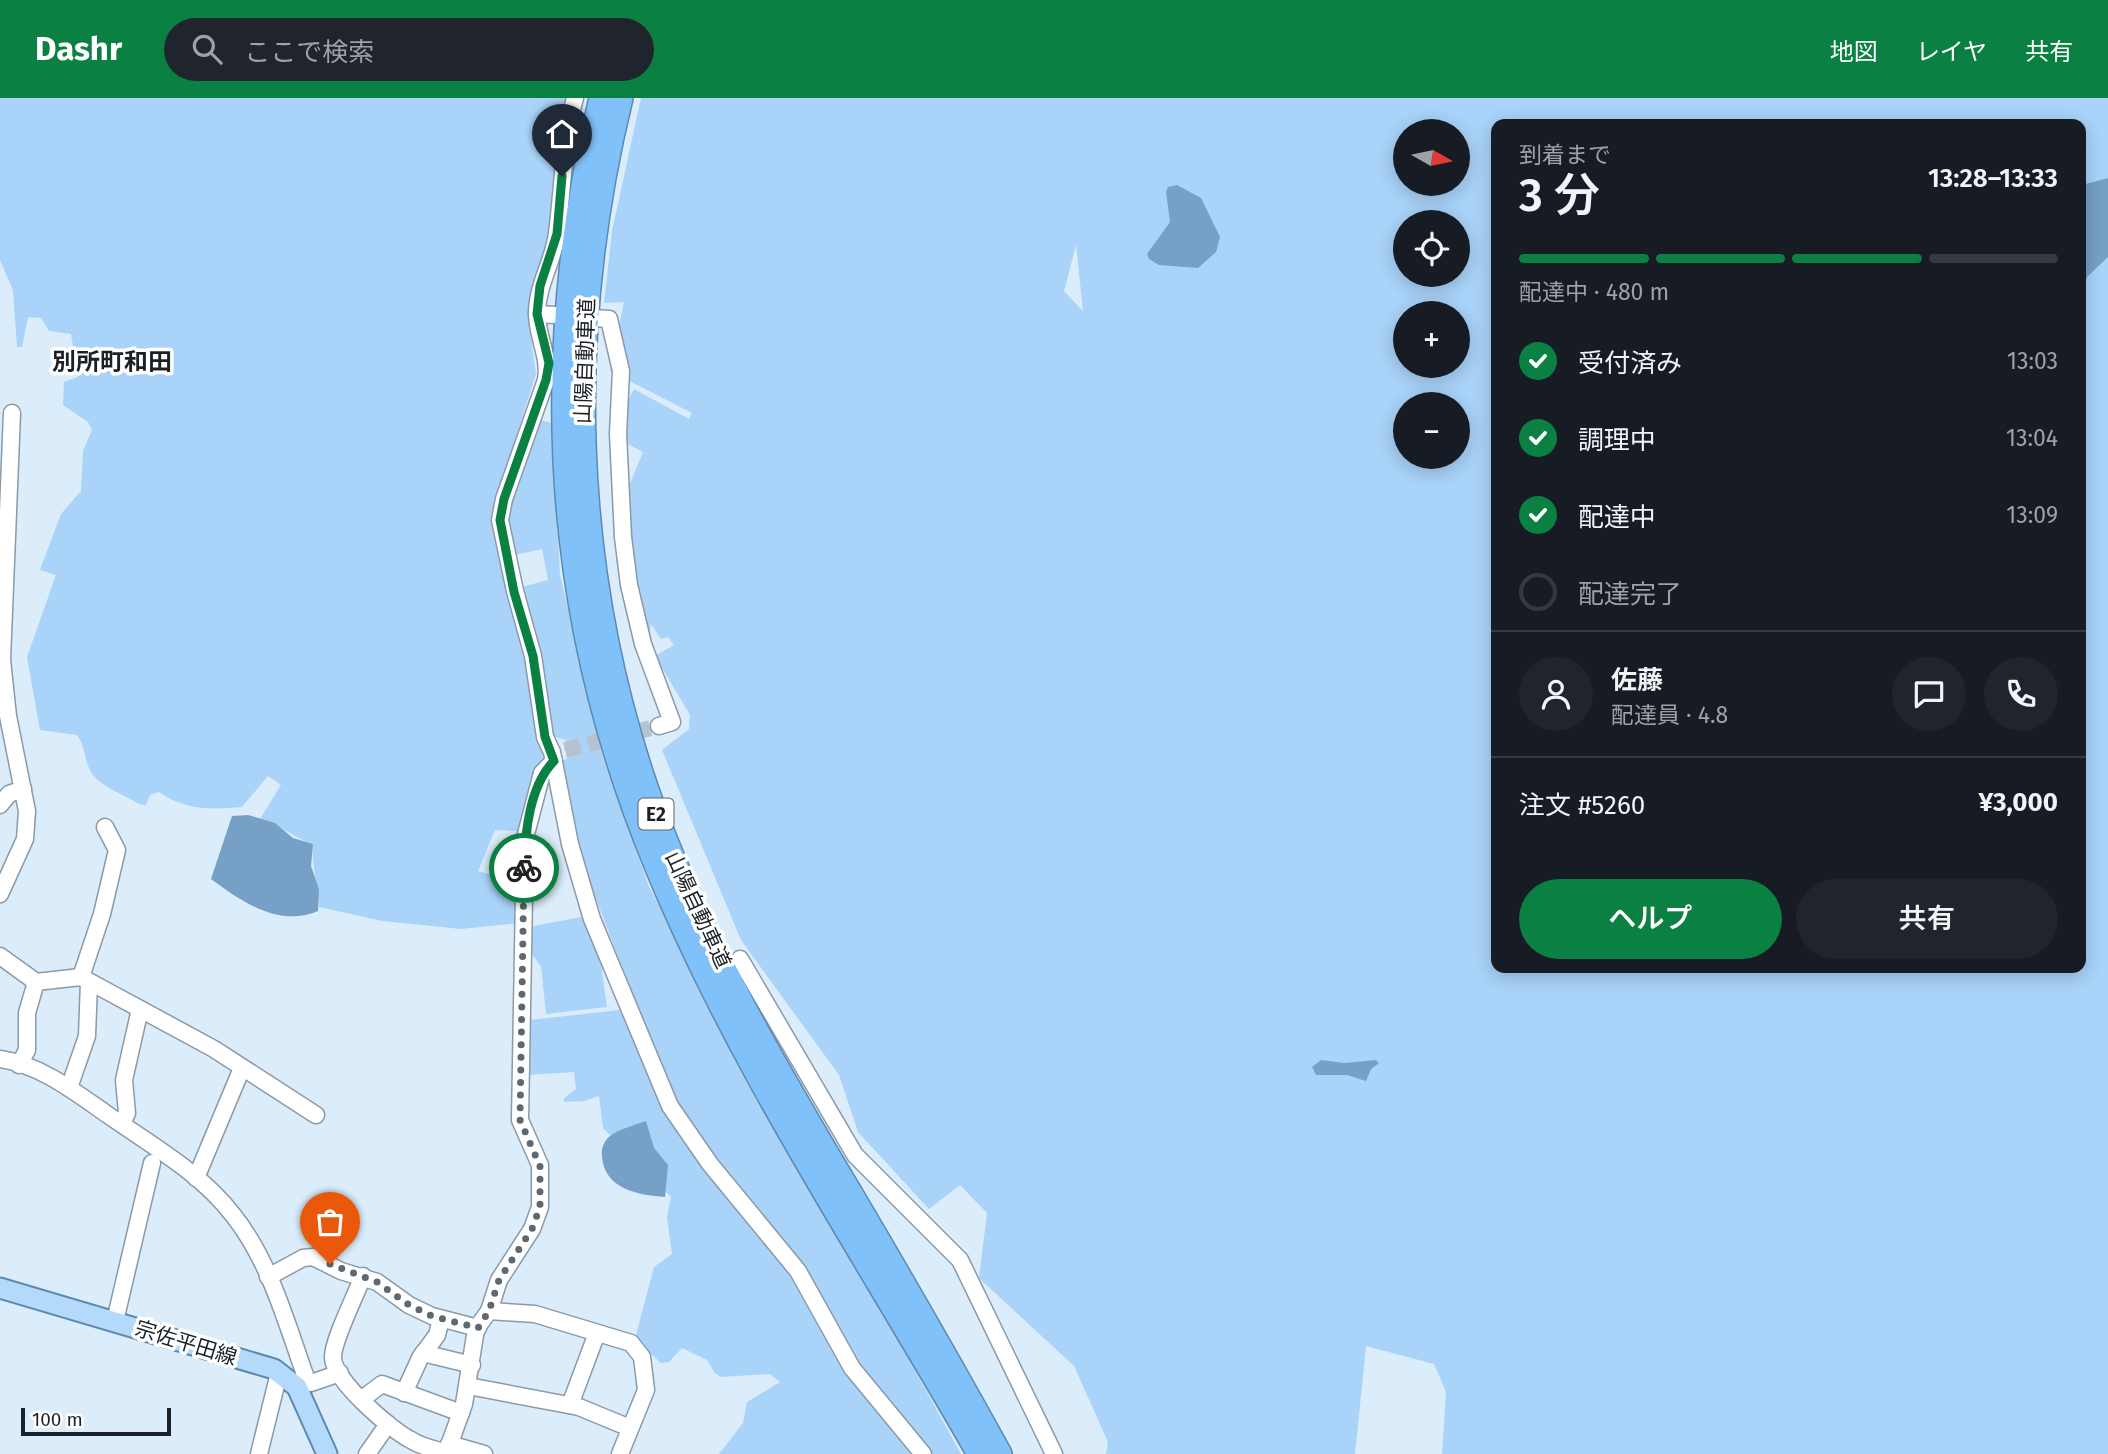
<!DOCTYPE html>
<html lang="ja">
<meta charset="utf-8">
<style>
:root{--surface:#171b24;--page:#20242c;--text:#f1f3f6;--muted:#9ea1a6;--line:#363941;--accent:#0b8043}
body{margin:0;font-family:"Fira Sans","Noto Sans JP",sans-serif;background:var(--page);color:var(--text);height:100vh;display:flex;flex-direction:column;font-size:26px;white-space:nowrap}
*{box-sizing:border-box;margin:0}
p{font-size:23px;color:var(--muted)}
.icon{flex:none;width:38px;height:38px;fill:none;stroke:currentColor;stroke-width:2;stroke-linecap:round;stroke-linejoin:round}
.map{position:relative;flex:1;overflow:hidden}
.drawer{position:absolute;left:1491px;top:21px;width:595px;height:854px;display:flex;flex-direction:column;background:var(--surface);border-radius:14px;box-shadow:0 4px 18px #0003}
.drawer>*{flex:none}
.needle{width:46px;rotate:99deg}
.buttons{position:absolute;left:1393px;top:21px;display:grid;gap:14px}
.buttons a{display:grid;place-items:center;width:77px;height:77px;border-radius:50%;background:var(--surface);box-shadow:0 4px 18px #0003;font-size:35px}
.scale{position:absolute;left:21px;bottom:18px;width:150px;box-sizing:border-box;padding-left:7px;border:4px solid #1b2126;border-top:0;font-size:19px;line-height:24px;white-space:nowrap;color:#1b2126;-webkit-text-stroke:5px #fff;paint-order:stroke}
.pin{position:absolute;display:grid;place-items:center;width:60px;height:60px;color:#fff;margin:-72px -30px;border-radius:50% 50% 50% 0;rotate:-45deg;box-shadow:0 0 7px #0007}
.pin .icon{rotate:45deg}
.courier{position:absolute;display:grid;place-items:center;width:70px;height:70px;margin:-35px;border:5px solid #0b8043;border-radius:50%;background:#fff;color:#222;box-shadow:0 2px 9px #0007}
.summary em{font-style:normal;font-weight:600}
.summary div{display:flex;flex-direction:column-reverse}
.summary{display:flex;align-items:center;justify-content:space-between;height:119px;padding:0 28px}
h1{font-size:46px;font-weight:600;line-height:52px}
.bar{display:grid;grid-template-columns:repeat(4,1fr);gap:10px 7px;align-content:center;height:84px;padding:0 28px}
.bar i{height:9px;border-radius:5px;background:var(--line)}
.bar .on{background:var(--accent)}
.bar p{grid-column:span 4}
.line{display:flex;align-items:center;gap:18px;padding:0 28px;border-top:2px solid var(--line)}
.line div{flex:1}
.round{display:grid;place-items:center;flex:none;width:74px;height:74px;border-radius:37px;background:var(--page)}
ol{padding:0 28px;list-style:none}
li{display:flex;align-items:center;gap:21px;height:77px}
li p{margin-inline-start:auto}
li .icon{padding:7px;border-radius:50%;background:var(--accent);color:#fff;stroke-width:4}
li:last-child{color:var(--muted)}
li i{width:38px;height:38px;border:4px solid var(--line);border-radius:50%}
.action{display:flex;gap:14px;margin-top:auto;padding:14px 28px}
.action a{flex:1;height:80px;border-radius:42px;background:var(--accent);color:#fff;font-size:28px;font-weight:600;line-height:80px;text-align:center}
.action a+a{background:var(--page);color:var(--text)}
header{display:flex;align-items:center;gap:42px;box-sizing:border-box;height:98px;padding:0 35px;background:var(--accent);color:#fff}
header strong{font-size:33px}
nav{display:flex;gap:38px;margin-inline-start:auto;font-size:24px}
.search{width:490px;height:63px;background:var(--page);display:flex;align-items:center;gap:18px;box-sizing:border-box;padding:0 24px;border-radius:38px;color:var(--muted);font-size:26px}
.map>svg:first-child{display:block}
.green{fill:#a9d3f9;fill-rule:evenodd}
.water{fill:#76a0c5}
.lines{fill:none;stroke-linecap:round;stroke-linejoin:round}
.minor-tunnel{stroke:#b5c3d0;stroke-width:16;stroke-dasharray:16 8;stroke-linecap:butt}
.minor-casing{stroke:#8b9aa8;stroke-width:19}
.major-casing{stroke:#5d89af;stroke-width:23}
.highway-casing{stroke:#5d89af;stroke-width:26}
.minor{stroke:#fff;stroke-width:16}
.major{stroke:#b3dafb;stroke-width:19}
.highway{stroke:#80c1f9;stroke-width:23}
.done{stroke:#5e6870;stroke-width:7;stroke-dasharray:0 12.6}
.route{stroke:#0b8043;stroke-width:9}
.labels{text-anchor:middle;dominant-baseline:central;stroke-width:7;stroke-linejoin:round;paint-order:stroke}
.shield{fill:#fff;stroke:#5f6467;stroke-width:2}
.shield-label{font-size:19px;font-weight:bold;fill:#1b2126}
.street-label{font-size:21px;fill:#1b2126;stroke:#fff}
.quarter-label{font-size:24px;font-weight:bold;fill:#1b2126;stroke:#fff}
</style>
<header>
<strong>Dashr</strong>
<div class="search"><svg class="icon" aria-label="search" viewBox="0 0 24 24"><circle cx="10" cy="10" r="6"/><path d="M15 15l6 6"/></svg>ここで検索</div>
<nav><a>地図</a><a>レイヤ</a><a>共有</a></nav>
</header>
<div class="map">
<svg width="2108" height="1356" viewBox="0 0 2108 1356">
<rect width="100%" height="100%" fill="#dbecfa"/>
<g class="green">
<path d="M0 0H570L561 32 549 132 529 227 536 276 491 418 529 566 545 661 518 733 495 732 478 773 519 785V825L461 831 382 823 319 809C319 787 311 769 313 746 293 740 281 726 260 721L281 687 268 678 242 709C211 712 185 712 159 694L150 697 146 707 139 706C124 696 100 689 91 674 84 662 86 649 77 637L40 632 27 559 56 477 40 472 61 416 81 393 83 353 92 332 88 324 63 307 64 284 78 279 71 236 49 233 41 220 28 219 22 249H17L13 192 0 162Z"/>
<path d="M641 0H2108V80L2081 87V26H1496V870H2081V206L2087 179 2108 159V1356H1442L1446 1294 1434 1266 1366 1248 1355 1356H1106L1108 1344 1074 1268 979 1180 987 1115 960 1087 929 1111 858 1034 839 977 741 842 662 652 689 631 690 617 655 558 674 547 668 539 661 541 651 526 649 538H643L624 400 643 354 610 337 634 291 689 321 692 315 610 273 624 204 604 205 612 133ZM1405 33H1458V86H1405ZM1405 124H1458V177H1405ZM1076 147 1083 213 1064 193ZM1405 215H1458V268H1405ZM1405 306H1458V359H1405Z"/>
<polygon points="540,322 551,325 560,477 603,659 649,789 961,1356 719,1356 743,1325 747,1304 780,1284 770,1276 721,1279 715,1275 707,1262 682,1250 669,1264 661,1265 635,1241 654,1169 672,1156 667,1119 671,1099 603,1030 599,998 584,1003 564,1004 564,1000 576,991 574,974 527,977 530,922 638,910 584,770 560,665 569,659 566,642 553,638 541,556 522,489 548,482 542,451 515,457 508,420 511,403"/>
<polygon points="581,819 599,851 607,909 546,916 541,868 531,855 529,829"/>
</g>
<g class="water">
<polygon points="2108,80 2108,159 2087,179 2081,206 2081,87"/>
<polygon points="1177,87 1201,100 1220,139 1216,154 1198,170 1159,167 1149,161 1147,156 1170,124 1166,94 1168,89"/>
<path d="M248 717 275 725 293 740 313 746 311 768 319 791 318 813C279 830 241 803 211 781L232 718Z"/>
<polygon points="1321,962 1344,965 1376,962 1379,965 1371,971 1366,983 1347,977 1316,977 1312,969"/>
<path d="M646 1023 654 1050 668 1067 665 1099C638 1097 604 1091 602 1058 601 1050 604 1043 610 1038 619 1031 635 1027 646 1023Z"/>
</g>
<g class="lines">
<polyline class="minor-tunnel" points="565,652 659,628"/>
<g class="minor-casing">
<g id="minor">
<path d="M575 0C563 44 563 90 557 135 554 162 538 185 537 213 536 238 550 257 546 282L504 401 500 422 515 493 533 558 545 639 552 654 570 746 592 821 670 1008 710 1066 798 1173 852 1270 923 1356"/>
<polyline points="537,216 555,217"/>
<polyline points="593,220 609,221 621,273 618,336 623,439 629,487 643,546 672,624 659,628"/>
<polyline points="0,707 9,696 23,691"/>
<polyline points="0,796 25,741 27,713 8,618 2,562 12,315"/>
<polyline points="0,858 36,884 81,879 214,951 316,1017"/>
<polyline points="740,861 855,1057 960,1162 1054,1356"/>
<polyline points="81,879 102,816 117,752 105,729"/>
<path d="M0 961C41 967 75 994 108 1017 151 1047 201 1075 233 1117 269 1162 286 1223 305 1277L297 1289"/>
<polyline points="19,967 27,952 27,915 36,884"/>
<polyline points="69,990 87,938 89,884"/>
<polyline points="122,1026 127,1015 124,982 140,911"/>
<polyline points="196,1080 242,970"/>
<path d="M363 1178C356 1197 332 1244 333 1260 334 1283 391 1332 411 1342 422 1349 434 1351 447 1355"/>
<polyline points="268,1179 303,1160 313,1159 341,1173 377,1184 409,1207 432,1218 478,1230"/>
<polyline points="489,1213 535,1216 631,1245 642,1259 646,1292 620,1356"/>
<polyline points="115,1223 152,1065"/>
<polyline points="423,1255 472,1267"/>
<polyline points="301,1284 311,1285 340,1275"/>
<polyline points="468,1288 579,1309 630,1330"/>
<polyline points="404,1295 420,1260 437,1237 441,1221"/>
<polyline points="362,1301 382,1286 461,1315"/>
<polyline points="570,1307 597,1235"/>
<polyline points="449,1346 484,1356"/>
<polyline points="259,1356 279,1275"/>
<polyline points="367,1356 388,1326"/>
<polyline points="446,1356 464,1306 476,1231 489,1213 499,1182 532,1131 540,1109 540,1067 520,1022 525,740 542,675 554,663"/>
</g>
</g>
<g class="major-casing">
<polyline id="major" points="0,1190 274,1271 297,1289 327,1356"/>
</g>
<g class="highway-casing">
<g id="highway">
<path d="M601 0C539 260 553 518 656 767 741 974 869 1162 979 1356"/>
<path d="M621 0C565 229 570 468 647 692 696 834 774 967 851 1096 902 1182 952 1269 1000 1356"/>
</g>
</g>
<use href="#minor" class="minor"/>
<use href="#major" class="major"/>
<use href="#highway" class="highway"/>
</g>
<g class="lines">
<polyline class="done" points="330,1166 377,1184 409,1207 432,1218 478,1230 489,1213 499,1182 532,1131 540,1109 540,1068 520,1022 524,770"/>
<path class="route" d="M524 770C525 736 529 688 554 663L545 639 533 558 514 494 500 422 504 401 546 282 549 265 537 216 540 188 557 136 562 78"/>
</g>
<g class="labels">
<rect class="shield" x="638.5" y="700.5" width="35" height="31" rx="5"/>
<g class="shield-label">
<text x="656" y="716">E2</text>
</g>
<g class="street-label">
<text transform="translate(585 263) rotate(-88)">山陽自動車道</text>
<text transform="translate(698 812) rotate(65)">山陽自動車道</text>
<text transform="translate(186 1245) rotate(17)">宗佐平田線</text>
</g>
<g class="quarter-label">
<text x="112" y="264">別所町和田</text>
</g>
</g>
</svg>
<div class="buttons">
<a><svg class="needle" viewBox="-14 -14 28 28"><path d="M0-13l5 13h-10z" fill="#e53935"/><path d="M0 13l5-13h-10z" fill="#9ea1a6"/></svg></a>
<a><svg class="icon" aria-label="locate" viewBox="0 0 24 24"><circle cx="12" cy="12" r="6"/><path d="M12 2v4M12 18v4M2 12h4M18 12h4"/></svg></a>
<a>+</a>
<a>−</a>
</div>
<div class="scale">100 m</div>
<div class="pin" style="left:330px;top:1166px;background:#ea580c"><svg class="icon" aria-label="bag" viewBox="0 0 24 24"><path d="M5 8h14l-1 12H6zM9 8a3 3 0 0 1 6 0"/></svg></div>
<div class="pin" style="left:562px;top:78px;background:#1f2937"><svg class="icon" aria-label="home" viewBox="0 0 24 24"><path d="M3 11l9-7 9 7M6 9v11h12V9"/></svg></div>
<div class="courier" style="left:524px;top:770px"><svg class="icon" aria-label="bike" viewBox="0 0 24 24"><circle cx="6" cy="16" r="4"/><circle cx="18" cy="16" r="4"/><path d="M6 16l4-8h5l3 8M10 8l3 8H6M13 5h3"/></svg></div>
<section class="drawer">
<div class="summary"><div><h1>3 分</h1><p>到着まで</p></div><em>13:28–13:33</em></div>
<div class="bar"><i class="on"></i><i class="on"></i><i class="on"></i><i></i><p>配達中 · 480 m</p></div>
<ol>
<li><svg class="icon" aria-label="check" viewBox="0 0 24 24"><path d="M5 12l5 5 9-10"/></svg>受付済み<p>13:03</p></li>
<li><svg class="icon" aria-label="check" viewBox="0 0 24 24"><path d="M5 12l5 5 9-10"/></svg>調理中<p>13:04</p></li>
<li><svg class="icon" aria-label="check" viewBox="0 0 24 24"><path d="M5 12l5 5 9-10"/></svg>配達中<p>13:09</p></li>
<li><i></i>配達完了</li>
</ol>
<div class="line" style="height:126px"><a class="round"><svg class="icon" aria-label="person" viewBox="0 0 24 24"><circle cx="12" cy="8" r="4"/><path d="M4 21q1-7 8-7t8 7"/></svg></a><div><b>佐藤</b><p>配達員 · 4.8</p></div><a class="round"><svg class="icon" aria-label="chat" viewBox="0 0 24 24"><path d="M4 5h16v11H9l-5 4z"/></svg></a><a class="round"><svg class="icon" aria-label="phone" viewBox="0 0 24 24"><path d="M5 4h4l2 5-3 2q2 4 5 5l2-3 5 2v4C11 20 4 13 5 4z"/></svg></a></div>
<div class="line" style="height:91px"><div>注文 #5260</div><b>¥3,000</b></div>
<div class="action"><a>ヘルプ</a><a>共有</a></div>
</section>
</div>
